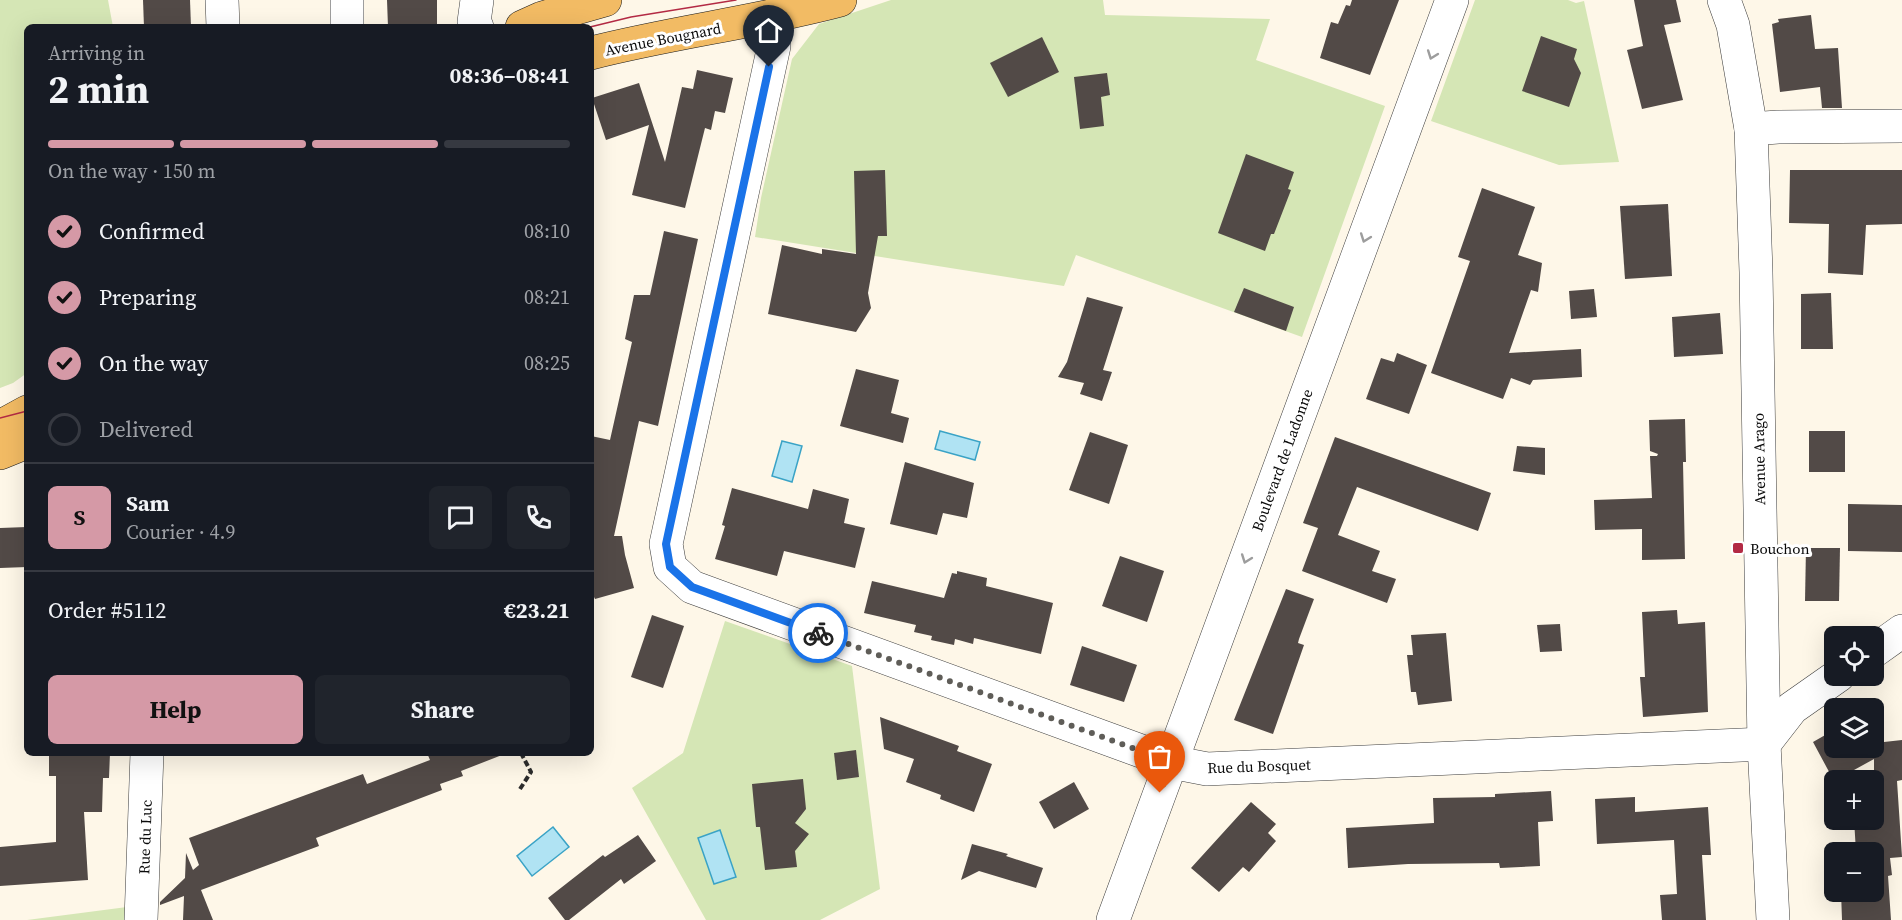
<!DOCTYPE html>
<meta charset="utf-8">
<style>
:root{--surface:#171b24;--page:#20242c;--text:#f1f3f6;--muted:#9ea1a6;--line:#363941;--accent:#d599a6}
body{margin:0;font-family:"Source Serif 4",serif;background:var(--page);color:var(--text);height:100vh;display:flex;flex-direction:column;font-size:22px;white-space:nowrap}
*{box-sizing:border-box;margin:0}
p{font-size:20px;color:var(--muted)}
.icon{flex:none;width:33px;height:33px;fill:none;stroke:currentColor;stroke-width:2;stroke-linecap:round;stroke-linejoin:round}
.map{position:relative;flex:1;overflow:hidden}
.panel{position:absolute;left:24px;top:24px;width:570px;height:732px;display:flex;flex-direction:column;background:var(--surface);border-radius:9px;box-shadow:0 6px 24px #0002}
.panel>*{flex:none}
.controls{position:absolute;left:1824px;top:626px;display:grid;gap:12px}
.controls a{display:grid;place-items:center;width:60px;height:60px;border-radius:9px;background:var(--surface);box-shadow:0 6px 24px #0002;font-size:30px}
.pin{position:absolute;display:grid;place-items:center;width:51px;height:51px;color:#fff;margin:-62px -26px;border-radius:50% 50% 50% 0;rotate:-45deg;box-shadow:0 0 6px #0007}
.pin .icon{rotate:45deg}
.courier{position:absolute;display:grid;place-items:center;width:60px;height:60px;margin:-30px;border:4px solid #1a73e8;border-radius:50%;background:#fff;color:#222;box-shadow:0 2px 8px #0007}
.headline em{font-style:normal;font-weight:700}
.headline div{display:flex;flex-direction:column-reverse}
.headline{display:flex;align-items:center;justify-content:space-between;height:102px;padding:0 24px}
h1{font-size:39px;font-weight:700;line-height:45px}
.bar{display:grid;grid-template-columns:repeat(4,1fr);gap:9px 6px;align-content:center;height:72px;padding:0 24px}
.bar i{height:8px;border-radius:4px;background:var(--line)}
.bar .active{background:var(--accent)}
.bar p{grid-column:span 4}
.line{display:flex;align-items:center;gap:15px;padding:0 24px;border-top:2px solid var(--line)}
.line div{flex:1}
.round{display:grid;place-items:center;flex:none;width:63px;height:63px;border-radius:9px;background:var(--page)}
ol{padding:0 24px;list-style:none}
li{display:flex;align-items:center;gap:18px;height:66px}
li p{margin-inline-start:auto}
li .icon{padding:6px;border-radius:50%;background:var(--accent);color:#111;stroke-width:4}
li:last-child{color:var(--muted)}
li i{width:33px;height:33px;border:3px solid var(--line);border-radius:50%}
.primary-button{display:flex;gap:12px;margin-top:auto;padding:12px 24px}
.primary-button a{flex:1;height:69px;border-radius:9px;background:var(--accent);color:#111;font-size:24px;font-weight:700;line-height:69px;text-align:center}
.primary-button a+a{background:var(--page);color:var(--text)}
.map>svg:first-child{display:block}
.green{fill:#d5e6b5}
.water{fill:#b0e3f3;stroke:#3aa3c6;stroke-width:1.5}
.building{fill:#524a47}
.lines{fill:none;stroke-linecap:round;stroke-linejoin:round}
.minor-casing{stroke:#3d3d3d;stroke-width:34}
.major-casing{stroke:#1b1b1b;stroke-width:34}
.path{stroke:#2c2c2c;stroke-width:4;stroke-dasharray:6 3;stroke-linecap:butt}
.minor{stroke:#fff;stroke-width:33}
.major{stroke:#f2bb64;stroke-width:33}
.tram{stroke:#b32a44;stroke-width:1.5}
.oneway{stroke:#9d9d9d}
.done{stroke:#5f5d58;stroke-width:6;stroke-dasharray:0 10.8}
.route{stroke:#1a73e8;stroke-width:8}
.poi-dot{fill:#b32a44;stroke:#fff;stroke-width:2}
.labels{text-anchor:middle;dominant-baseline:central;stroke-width:6;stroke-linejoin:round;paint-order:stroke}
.street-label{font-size:15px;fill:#0a0a0a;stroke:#fff}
.poi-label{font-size:15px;fill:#0a0a0a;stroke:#fff;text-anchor:start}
</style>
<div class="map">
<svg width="1902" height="920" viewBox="0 0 1902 920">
<rect width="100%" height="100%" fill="#fef7e8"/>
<g class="green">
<polygon points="0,0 108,0 113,27 27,27 27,373 13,383 0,388"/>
<polygon points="891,0 1103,0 1105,15 1270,19 1256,60 1385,106 1302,337 1076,255 1064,286 755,237 761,198 792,59 819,24"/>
<polygon points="1475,0 1568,0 1576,3 1584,1 1619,162 1559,165 1431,121"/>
<polygon points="725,621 852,666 880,889 820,920 706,920 632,788 683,753"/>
<polygon points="127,907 126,920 27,920"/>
</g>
<g class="water">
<polygon points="940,431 980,442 975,460 935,449"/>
<polygon points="782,441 802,446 792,482 772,476"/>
<polygon points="553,827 569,847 532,876 517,856"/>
<polygon points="720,830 736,877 714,884 698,838"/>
</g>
<g class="building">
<polygon points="143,0 190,0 191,27 144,27"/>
<polygon points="387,0 437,0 437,25 431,25 431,27 388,27"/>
<polygon points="1352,0 1399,0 1370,75 1320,58 1331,22 1338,24 1346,5 1350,6"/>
<polygon points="1634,0 1676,0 1681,22 1664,25 1683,100 1642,109 1627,50 1643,46"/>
<polygon points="1811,15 1815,49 1838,48 1842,108 1822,108 1820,87 1780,92 1772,24 1779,22 1778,19"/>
<polygon points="1541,36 1577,49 1574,59 1581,73 1569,107 1522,91"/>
<polygon points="1042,37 1059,72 1008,97 990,63"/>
<polygon points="697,70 733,78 725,113 715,111 711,130 705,128 685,208 632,195 649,125 606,140 592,98 639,83 665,162 682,87 693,89"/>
<polygon points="1107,73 1110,95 1101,97 1104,126 1080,129 1074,77"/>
<polygon points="1246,154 1294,172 1288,189 1291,190 1274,234 1271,234 1265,251 1218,233"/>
<polygon points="885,170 887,236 878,236 868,293 871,308 856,332 768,314 782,245 822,254 822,249 856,254 854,171"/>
<polygon points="1790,170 1902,170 1902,224 1866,225 1863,275 1828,273 1829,224 1789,223"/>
<polygon points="1482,188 1535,207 1518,255 1542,263 1538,292 1531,290 1509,353 1581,349 1582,377 1533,380 1530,385 1511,378 1503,399 1431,373 1470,261 1458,257"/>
<polygon points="1668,204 1672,276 1625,279 1620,206"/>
<polygon points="664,231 698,239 658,426 639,421 614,536 622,536 625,555 634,588 595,599 593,595 591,595 591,436 610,440 632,342 625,339 634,295 650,295"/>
<polygon points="1244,288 1294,307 1286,331 1234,312"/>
<polygon points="1594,289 1597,317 1571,319 1569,291"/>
<polygon points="1831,293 1833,349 1801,349 1801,294"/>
<polygon points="1087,297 1123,307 1103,370 1112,372 1102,401 1080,394 1084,383 1058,377 1067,362"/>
<polygon points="1720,313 1723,354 1674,357 1672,317"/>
<polygon points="1397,353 1427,365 1409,414 1366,399 1381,358 1394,362"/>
<polygon points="856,369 899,380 891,413 909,418 903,443 840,426"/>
<polygon points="1685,419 1686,462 1683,462 1685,559 1642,560 1642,529 1595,530 1594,500 1652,498 1650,456 1657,456 1658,454 1650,451 1649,420"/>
<rect x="1809" y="431" width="36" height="41"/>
<polygon points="1090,432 1128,445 1109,504 1069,490"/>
<polygon points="1335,437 1491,493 1478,531 1357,487 1338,535 1380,551 1372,571 1396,579 1387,603 1302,571 1318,528 1303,523"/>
<polygon points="1517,446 1545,448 1545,475 1513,471"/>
<polygon points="905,462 974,483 967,518 943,513 937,535 890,524"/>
<polygon points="732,488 808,509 813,489 849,499 844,523 865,528 855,568 784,551 777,576 715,559 725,526 722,525"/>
<polygon points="1848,504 1902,505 1902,552 1848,551"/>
<polygon points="27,527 27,567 0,568 0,528"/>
<polygon points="1806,548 1840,548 1839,601 1805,601"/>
<polygon points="1120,556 1164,571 1147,622 1102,606"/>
<polygon points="957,571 987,578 986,586 1053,603 1041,654 974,638 973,644 955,639 954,645 931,640 932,636 914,632 916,625 864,613 872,581 944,598 952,573 957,574"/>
<polygon points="1286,589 1314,599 1299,639 1298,643 1304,645 1273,734 1234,720"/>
<polygon points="1677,610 1678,624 1705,622 1708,712 1643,717 1640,677 1645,677 1642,612"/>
<polygon points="652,615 684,626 663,688 631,677"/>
<polygon points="1560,624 1562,651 1540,652 1537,625"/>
<polygon points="1446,633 1452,701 1418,705 1416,692 1411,692 1407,655 1413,655 1411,635"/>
<polygon points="1082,646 1137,665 1124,702 1070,685"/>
<polygon points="880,717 959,746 957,751 992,764 974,812 940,799 941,795 906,782 914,759 884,749"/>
<polygon points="1834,730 1834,747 1874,747 1874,740 1875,743 1902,740 1902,780 1897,781 1902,857 1890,858 1892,875 1888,876 1891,920 1842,920 1841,891 1874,891 1874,852 1856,852 1854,819 1874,819 1874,759 1834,781 1813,742"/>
<polygon points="856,750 859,777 837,780 834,753"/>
<polygon points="49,753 110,753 109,778 103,778 102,812 84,812 88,880 0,886 0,847 56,842 56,776 49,776"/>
<polygon points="427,753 502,753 502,755 461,771 463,776 440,784 442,790 316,838 319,846 201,890 213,920 183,920 184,896 160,905 160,902 185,878 186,853 193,870 199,865 189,838 363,774 367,784 430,760"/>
<polygon points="803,779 806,809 795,823 809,834 795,851 797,867 765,870 760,827 756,827 752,784"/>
<polygon points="1074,782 1089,809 1054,829 1039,802"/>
<polygon points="1551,791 1553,821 1538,822 1540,866 1500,868 1499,863 1408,864 1348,868 1346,828 1434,823 1433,798 1495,797 1495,794"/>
<polygon points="1635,797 1635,812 1708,807 1711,855 1702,855 1706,920 1662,920 1660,895 1677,894 1674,840 1597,844 1595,799"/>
<polygon points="1251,802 1276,824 1268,833 1276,841 1249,872 1243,867 1219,892 1191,868"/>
<polygon points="638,835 656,861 624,884 621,879 569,920 565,920 548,898 603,855 605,857"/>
<polygon points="972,844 1008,854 1006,856 1043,868 1036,888 979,871 961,880"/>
</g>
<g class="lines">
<g class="minor-casing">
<g id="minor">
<polyline points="222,0 223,27"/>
<polyline points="347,0 347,27"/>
<polyline points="477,0 474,22 477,27"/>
<polyline points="1724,0 1733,25 1751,129 1756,272 1764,744 1773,920"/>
<polyline points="768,18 774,46 666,544 670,567 692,587 1171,762 1207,769 1764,744 1792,708 1839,675"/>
<polyline points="1751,129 1778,127 1902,126"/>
<polyline points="1874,651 1902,631"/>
<polyline points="141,920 147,753"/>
<polyline points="1113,920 1452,0"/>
</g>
</g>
<g class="major-casing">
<g id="major">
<polyline points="522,27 542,18 605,0"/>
<path d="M591 53C673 32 758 22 840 0"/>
<polyline points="0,427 27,412"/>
<polyline points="0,453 27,442"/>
</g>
</g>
<polyline class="path" points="520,789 531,772 521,753"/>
<use href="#minor" class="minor"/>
<use href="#major" class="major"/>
<g class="tram">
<polyline points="590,27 631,17 736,0"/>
<polyline points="0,418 27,411"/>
</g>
</g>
<defs><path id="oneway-chevron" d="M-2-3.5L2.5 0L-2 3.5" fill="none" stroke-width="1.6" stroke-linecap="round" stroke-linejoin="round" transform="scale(1.5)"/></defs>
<g class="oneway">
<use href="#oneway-chevron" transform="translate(1432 55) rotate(110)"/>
<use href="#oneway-chevron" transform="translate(1365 238) rotate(110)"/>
<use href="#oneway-chevron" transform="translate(1246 559) rotate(110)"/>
</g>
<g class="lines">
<polyline class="done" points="818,633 1171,762 1160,793"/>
<polyline class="route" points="769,67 666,544 670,567 692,587 818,633"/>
</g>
<rect class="poi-dot" x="1732" y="542" width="12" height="12" rx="3"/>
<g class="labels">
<g class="street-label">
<text transform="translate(663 39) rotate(-11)">Avenue Bougnard</text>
<text transform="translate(1759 459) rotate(-91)">Avenue Arago</text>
<text transform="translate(1282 460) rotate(-70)">Boulevard de Ladonne</text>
<text transform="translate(1259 766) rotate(-2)">Rue du Bosquet</text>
<text transform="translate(145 837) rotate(-88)">Rue du Luc</text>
</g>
<g class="poi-label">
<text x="1750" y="548">Bouchon</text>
</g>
</g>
</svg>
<div class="controls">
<a><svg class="icon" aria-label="locate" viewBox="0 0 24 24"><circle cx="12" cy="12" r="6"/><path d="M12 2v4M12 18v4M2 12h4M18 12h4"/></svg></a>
<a><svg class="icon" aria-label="layers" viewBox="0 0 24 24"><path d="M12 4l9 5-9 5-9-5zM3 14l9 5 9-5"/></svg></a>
<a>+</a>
<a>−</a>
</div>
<div class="pin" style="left:1160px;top:793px;background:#ea580c"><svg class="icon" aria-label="bag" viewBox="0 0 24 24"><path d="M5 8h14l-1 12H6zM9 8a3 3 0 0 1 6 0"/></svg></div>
<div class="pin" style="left:769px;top:67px;background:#1f2937"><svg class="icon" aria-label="home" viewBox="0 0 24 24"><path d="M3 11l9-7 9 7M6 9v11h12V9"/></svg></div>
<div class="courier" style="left:818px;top:633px"><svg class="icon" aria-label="bike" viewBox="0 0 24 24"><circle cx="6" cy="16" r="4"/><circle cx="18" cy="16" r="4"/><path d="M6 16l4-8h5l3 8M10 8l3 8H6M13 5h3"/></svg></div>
<section class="panel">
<div class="headline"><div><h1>2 min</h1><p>Arriving in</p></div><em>08:36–08:41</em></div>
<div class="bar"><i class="active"></i><i class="active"></i><i class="active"></i><i></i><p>On the way · 150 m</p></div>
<ol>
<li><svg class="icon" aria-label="check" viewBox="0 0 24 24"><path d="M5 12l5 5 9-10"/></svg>Confirmed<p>08:10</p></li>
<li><svg class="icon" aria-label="check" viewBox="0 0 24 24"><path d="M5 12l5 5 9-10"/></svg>Preparing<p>08:21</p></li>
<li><svg class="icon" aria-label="check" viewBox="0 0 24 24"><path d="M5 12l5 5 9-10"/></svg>On the way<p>08:25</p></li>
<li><i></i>Delivered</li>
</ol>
<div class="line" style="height:108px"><b class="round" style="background:var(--accent);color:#111">S</b><div><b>Sam</b><p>Courier · 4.9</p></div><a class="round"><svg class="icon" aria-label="chat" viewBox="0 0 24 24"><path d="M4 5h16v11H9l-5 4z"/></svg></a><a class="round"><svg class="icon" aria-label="phone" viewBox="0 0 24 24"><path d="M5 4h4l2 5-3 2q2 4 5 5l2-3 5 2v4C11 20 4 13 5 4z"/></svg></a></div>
<div class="line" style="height:78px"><div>Order #5112</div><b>€23.21</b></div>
<div class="primary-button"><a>Help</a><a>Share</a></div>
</section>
</div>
